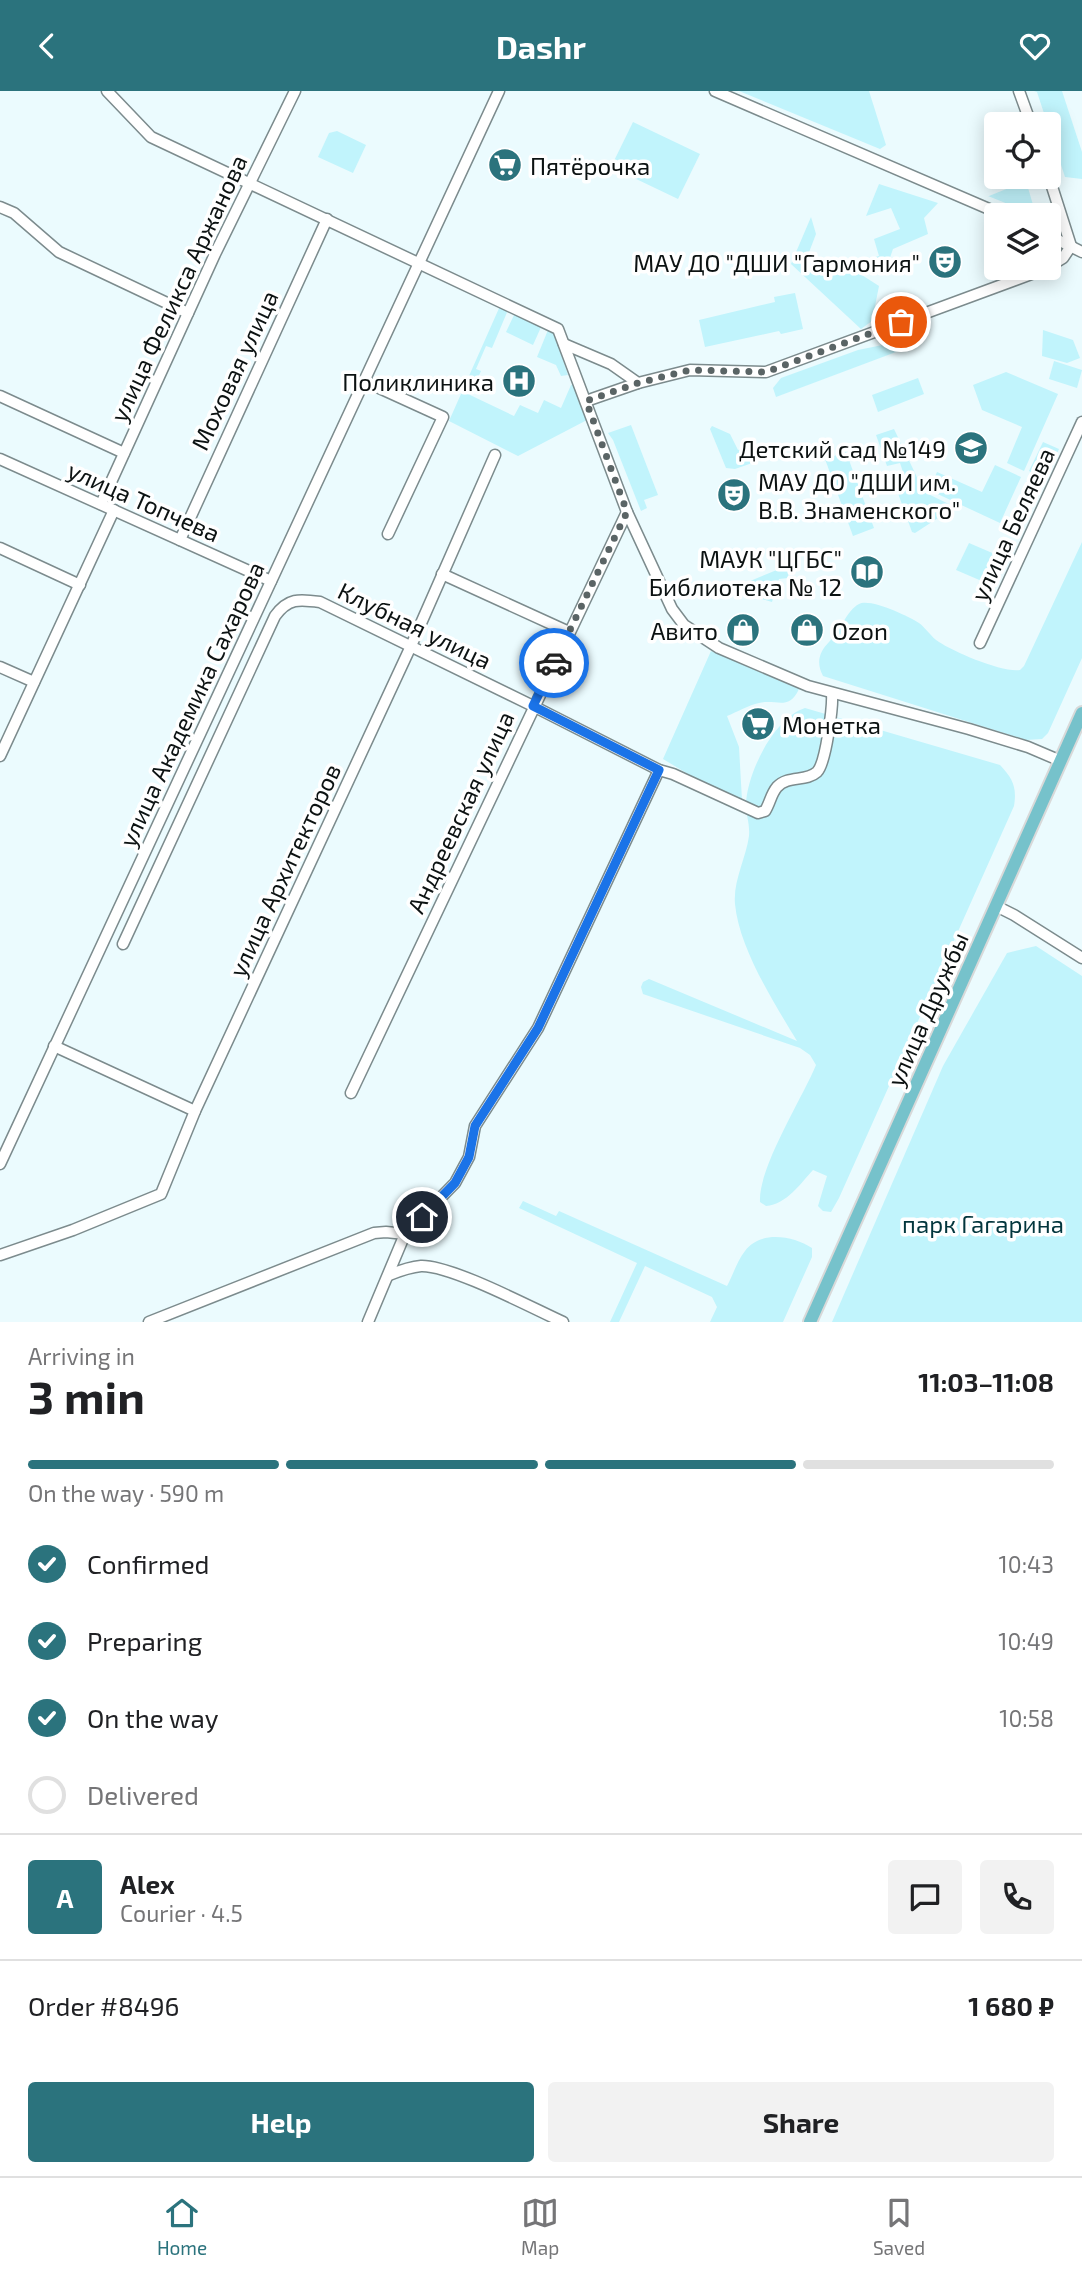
<!DOCTYPE html>
<meta charset="utf-8">
<style>
:root{--surface:#fff;--page:#f2f2f2;--text:#202124;--muted:#757577;--line:#e0e0e0;--accent:#2b737d}
body{margin:0;font-family:"Exo 2",sans-serif;background:var(--page);color:var(--text);height:100vh;display:flex;flex-direction:column;font-size:26px;white-space:nowrap}
*{box-sizing:border-box;margin:0}
p{font-size:23px;color:var(--muted)}
.icon{flex:none;width:38px;height:38px;fill:none;stroke:currentColor;stroke-width:2;stroke-linecap:round;stroke-linejoin:round}
.map{position:relative;height:1231px;overflow:hidden}
.details{display:flex;flex-direction:column;background:var(--surface);flex:1}
.details>*{flex:none}
.tools{position:absolute;left:984px;top:21px;display:grid;gap:14px}
.tools a{display:grid;place-items:center;width:77px;height:77px;border-radius:7px;background:var(--surface);box-shadow:0 4px 18px #0003;font-size:35px}
.pin{position:absolute;display:grid;place-items:center;width:60px;height:60px;color:#fff;margin:-30px;border:4px solid #fff;border-radius:50%;box-shadow:0 2px 7px #0007}
.courier{position:absolute;display:grid;place-items:center;width:70px;height:70px;margin:-35px;border:5px solid #1a73e8;border-radius:50%;background:#fff;color:#222;box-shadow:0 2px 9px #0007}
.headline em{font-style:normal;font-weight:700}
.headline div{display:flex;flex-direction:column-reverse}
.headline{display:flex;align-items:center;justify-content:space-between;height:119px;padding:0 28px}
h1{font-size:46px;font-weight:700;line-height:52px}
.bar{display:grid;grid-template-columns:repeat(4,1fr);gap:10px 7px;align-content:center;height:84px;padding:0 28px}
.bar i{height:9px;border-radius:5px;background:var(--line)}
.bar .active{background:var(--accent)}
.bar p{grid-column:span 4}
.line{display:flex;align-items:center;gap:18px;padding:0 28px;border-top:2px solid var(--line)}
.line div{flex:1}
.round{display:grid;place-items:center;flex:none;width:74px;height:74px;border-radius:7px;background:var(--page)}
ol{padding:0 28px;list-style:none}
li{display:flex;align-items:center;gap:21px;height:77px}
li p{margin-inline-start:auto}
li .icon{padding:7px;border-radius:50%;background:var(--accent);color:#fff;stroke-width:4}
li:last-child{color:var(--muted)}
li i{width:38px;height:38px;border:4px solid var(--line);border-radius:50%}
.primary-button{display:flex;gap:14px;margin-top:auto;padding:14px 28px}
.primary-button a{flex:1;height:80px;border-radius:7px;background:var(--accent);color:#fff;font-size:28px;font-weight:700;line-height:80px;text-align:center}
.primary-button a+a{background:var(--page);color:var(--text)}
header{display:flex;justify-content:space-between;align-items:center;height:91px;padding:0 28px;background:var(--accent);color:#fff;font-size:32px;font-weight:700}
.tab-bar{display:flex;justify-content:space-around;align-items:center;height:98px;border-top:2px solid var(--line);background:var(--surface);font-size:19px;color:var(--muted)}
.tab-bar a{display:grid;justify-items:center;gap:4px}
.tab-bar .active{color:var(--accent)}
.map>svg:first-child{display:block}
.green{fill:#c1f4fc}
.lines{fill:none;stroke-linecap:round;stroke-linejoin:round}
.minor-casing{stroke:#7c8b8d;stroke-width:13}
.major-casing{stroke:#d8d9d9;stroke-width:16}
.minor{stroke:#fff;stroke-width:10}
.major{stroke:#76c2cb;stroke-width:12}
.done{stroke:#5a6465;stroke-width:7;stroke-dasharray:0 12.6}
.route{stroke:#1a73e8;stroke-width:9}
.labels{text-anchor:middle;dominant-baseline:central;stroke-width:7;stroke-linejoin:round;paint-order:stroke}
.poi-label{font-size:24px;fill:#0c1212;stroke:#fff;text-anchor:end}
.street-label{font-size:24px;fill:#0c1212;stroke:#fff}
.park-label{font-size:24px;fill:#03363d;stroke:#fff}
</style>
<header><svg class="icon" aria-label="back" viewBox="0 0 24 24"><path d="M15 5l-7 7 7 7"/></svg>Dashr<svg class="icon" aria-label="heart" viewBox="0 0 24 24"><path d="M12 20l-8-8c-3-5 5-10 8-4 3-6 11-1 8 4z"/></svg></header>
<div class="map">
<svg width="1082" height="1231" viewBox="0 0 1082 1231">
<rect width="100%" height="100%" fill="#ebfbfe"/>
<g class="green">
<polygon points="739,0 869,0 886,54 880,58"/>
<polygon points="1034,0 1062,0 1082,61 1082,88 1065,86 1037,1"/>
<polygon points="633,31 700,63 678,108 611,76"/>
<polygon points="337,40 366,54 353,82 318,66 329,42"/>
<polygon points="1026,90 1036,124 988,105 989,105"/>
<polygon points="879,93 938,112 924,127 928,143 893,158 884,184 867,177 872,167 879,165 874,148 900,138 891,117 866,125"/>
<path d="M811 126 816 143 803 177C820 189 835 185 854 179L879 195 872 230 861 238 791 173Z"/>
<polygon points="795,202 803,238 781,243 779,240 705,256 699,229 775,211 774,206"/>
<polygon points="500,215 508,219 492,257 486,255 476,278 481,280 470,304 514,325 520,314 538,322 544,309 561,317 571,294 574,293 587,329 518,365 449,330"/>
<polygon points="515,222 542,234 533,254 506,241"/>
<polygon points="548,239 554,242 568,284 561,285 556,274 537,266"/>
<polygon points="1043,239 1073,249 1080,267 1067,272 1042,265"/>
<polygon points="917,247 920,252 776,306 773,297 781,287 858,259"/>
<polygon points="1054,270 1082,279 1077,297 1049,288"/>
<polygon points="1006,281 1058,303 1024,380 1007,372 1022,336 982,319 973,294"/>
<polygon points="918,287 924,303 878,321 872,304"/>
<polygon points="631,334 658,404 644,409 647,417 641,420 613,349 608,342"/>
<polygon points="712,335 730,343 738,359 752,355 758,370 735,378 726,377 710,338"/>
<polygon points="894,338 924,401 955,416 915,442 912,441 895,394 906,390 900,372 887,375 876,344"/>
<polygon points="1043,351 1059,358 1046,388 1029,380"/>
<polygon points="846,361 874,437 853,445 825,368"/>
<polygon points="995,374 1021,386 1000,432 929,399 937,381 982,401"/>
<path d="M1082 451V567L1048 642 1042 648 1026 649 823 585C816 572 819 561 829 551 840 540 847 519 859 513 870 507 908 525 919 532 926 537 931 546 939 551 954 561 1003 582 1020 579L1024 575Z"/>
<polygon points="969,452 997,464 984,491 956,479"/>
<polygon points="789,474 788,487 779,488 772,511 742,502 740,507 737,507 738,495"/>
<path d="M711 560 799 598C789 620 777 608 759 612 749 614 737 621 727 625L739 656 742 709 693 686 663 668Z"/>
<path d="M805 617 1000 674C1013 688 1017 696 1014 715L839 1107 831 1121 823 1120 818 1115 827 1085 813 1079C800 1093 787 1113 766 1115L760 1111C758 1077 802 1008 816 974L810 964 800 957 643 903 641 896 643 891 649 888 797 950C774 912 739 857 735 813 733 790 746 767 749 745 750 733 746 724 746 713 747 682 774 627 805 617Z"/>
<polygon points="1036,855 1082,885 1082,1231 832,1231 943,975 1007,862"/>
<path d="M523 1110 556 1125 559 1120 727 1195C733 1184 737 1170 745 1160 761 1139 793 1145 812 1157V1166L783 1231H710L717 1216 712 1206 645 1175 619 1231H610L637 1172 519 1117Z"/>
</g>
<g class="lines">
<g class="minor-casing">
<g id="minor">
<polyline points="107,0 151,46 558,238 627,421 672,518 684,534 719,557 808,595 969,638 1028,656 1061,670"/>
<polyline points="715,0 1003,124"/>
<polyline points="1019,0 1031,33"/>
<polyline points="1048,83 1071,155"/>
<polyline points="0,116 14,122 59,161 188,222"/>
<polyline points="1048,144 1082,161"/>
<polyline points="564,253 611,273 638,292 690,279 766,281 1045,178 1063,167 1071,155"/>
<polyline points="364,290 443,326 388,443"/>
<polyline points="0,305 124,362"/>
<polyline points="586,310 638,292"/>
<polyline points="0,368 271,490"/>
<polyline points="101,413 215,163 295,0"/>
<polyline points="180,449 327,128"/>
<polyline points="0,457 80,494"/>
<polyline points="442,483 569,541"/>
<polyline points="980,552 1082,331"/>
<polyline points="0,576 34,591"/>
<polyline points="0,665 114,419"/>
<polyline points="996,815 1014,824 1082,867"/>
<path d="M123 853 275 525C288 507 299 508 320 511L533 615 659 679 673 683 758 722 765 720C770 712 771 703 777 696 788 684 806 691 817 681 826 672 833 615 832 602"/>
<polyline points="54,955 195,1020"/>
<polyline points="351,1002 627,421"/>
<polyline points="0,1073 499,0"/>
<polyline points="0,1164 73,1139 161,1103 195,1020 411,555 495,364"/>
<path d="M389 1184C399 1180 409 1176 421 1175 451 1174 532 1217 563 1231"/>
<polyline points="149,1231 374,1142 386,1141 405,1143"/>
<polyline points="368,1231 405,1143 455,1092 469,1066 475,1035 538,937 659,679"/>
</g>
</g>
<g class="major-casing">
<polyline id="major" points="810,1231 1082,622"/>
</g>
<use href="#minor" class="minor"/>
<use href="#major" class="major"/>
</g>
<g class="lines">
<polyline class="done" points="554,572 627,421 586,310 638,292 690,279 766,281 901,231"/>
<polyline class="route" points="422,1126 455,1092 469,1066 475,1035 538,937 659,679 533,615 554,572"/>
</g>
<defs>
<g id="supermarket-disc" transform="scale(1.75)"><circle r="9.5" fill="#2b737d" stroke="#fff"/><path d="M-6-5.5h2.5l.6 2H6L4.5 2H-2.5L-4.4-4H-6ZM-1.5 3.2a1.3 1.3 0 1 0 .1 0ZM3 3.2a1.3 1.3 0 1 0 .1 0Z" fill="#fff"/></g>
<g id="theatre-disc" transform="scale(1.75)"><circle r="9.5" fill="#2b737d" stroke="#fff"/><path d="M-5-5.5Q0-4 5-5.5V0Q5 5 0 6Q-5 5-5 0ZM-3.3-2.5H-1v1.5H-3.3ZM1-2.5H3.3v1.5H1ZM-2.8 1Q0 5.5 2.8 1Z" fill="#fff"/></g>
<g id="hospital-disc" transform="scale(1.75)"><circle r="9.5" fill="#2b737d" stroke="#fff"/><path d="M-5-5h3v3.5h4V-5h3V5h-3V1.5h-4V5h-3Z" fill="#fff"/></g>
<g id="school-disc" transform="scale(1.75)"><circle r="9.5" fill="#2b737d" stroke="#fff"/><path d="M0-5L7-2L0 1L-7-2ZM-4 1L0 2.5L4 1V4Q0 6-4 4Z" fill="#fff"/></g>
<g id="library-disc" transform="scale(1.75)"><circle r="9.5" fill="#2b737d" stroke="#fff"/><path d="M-6-4Q-3-5.5-.7-3.5V5Q-3 3-6 4ZM6-4Q3-5.5 .7-3.5V5Q3 3 6 4Z" fill="#fff"/></g>
<g id="shop-disc" transform="scale(1.75)"><circle r="9.5" fill="#2b737d" stroke="#fff"/><path d="M-5-2.5h2.3a2.7 3.5 0 0 1 5.4 0H5L5.5 6h-11ZM-1.5-2.5h3a1.5 2.3 0 0 0-3 0Z" fill="#fff"/></g>
</defs>
<g fill-rule="evenodd">
<use href="#supermarket-disc" x="505" y="74"/>
<use href="#theatre-disc" x="945" y="171"/>
<use href="#hospital-disc" x="519" y="290"/>
<use href="#school-disc" x="971" y="357"/>
<use href="#theatre-disc" x="734" y="404"/>
<use href="#library-disc" x="867" y="481"/>
<use href="#shop-disc" x="743" y="539"/>
<use href="#shop-disc" x="807" y="539"/>
<use href="#supermarket-disc" x="758" y="633"/>
</g>
<g class="labels">
<g class="poi-label">
<text x="530" y="74" text-anchor="start">Пятёрочка</text>
<text x="920" y="171">МАУ ДО "ДШИ "Гармония"</text>
<text x="494" y="290">Поликлиника</text>
<text x="946" y="357">Детский сад №149</text>
<text x="758" y="390" text-anchor="start">МАУ ДО "ДШИ им.<tspan x="758" dy="28">В.В. Знаменского"</tspan></text>
<text x="842" y="467">МАУК "ЦГБС"<tspan x="842" dy="28">Библиотека № 12</tspan></text>
<text x="718" y="539">Авито</text>
<text x="832" y="539" text-anchor="start">Ozon</text>
<text x="782" y="633" text-anchor="start">Монетка</text>
</g>
<g class="street-label">
<text transform="translate(178 197) rotate(-65)">улица Феликса Аржанова</text>
<text transform="translate(234 279) rotate(-65)">Моховая улица</text>
<text transform="translate(144 410) rotate(24)">улица Топчева</text>
<text transform="translate(1012 433) rotate(-65)">улица Беляева</text>
<text transform="translate(415 534) rotate(26)">Клубная улица</text>
<text transform="translate(191 613) rotate(-65)">улица Академика Сахарова</text>
<text transform="translate(460 721) rotate(-65)">Андреевская улица</text>
<text transform="translate(284 779) rotate(-65)">улица Архитекторов</text>
<text transform="translate(927 918) rotate(-66)">улица Дружбы</text>
</g>
<g class="park-label">
<text x="983" y="1132">парк Гагарина</text>
</g>
</g>
</svg>
<div class="tools">
<a><svg class="icon" aria-label="locate" viewBox="0 0 24 24"><circle cx="12" cy="12" r="6"/><path d="M12 2v4M12 18v4M2 12h4M18 12h4"/></svg></a>
<a><svg class="icon" aria-label="layers" viewBox="0 0 24 24"><path d="M12 4l9 5-9 5-9-5zM3 14l9 5 9-5"/></svg></a>
</div>
<div class="pin" style="left:901px;top:231px;background:#ea580c"><svg class="icon" aria-label="bag" viewBox="0 0 24 24"><path d="M5 8h14l-1 12H6zM9 8a3 3 0 0 1 6 0"/></svg></div>
<div class="pin" style="left:422px;top:1126px;background:#1f2937"><svg class="icon" aria-label="home" viewBox="0 0 24 24"><path d="M3 11l9-7 9 7M6 9v11h12V9"/></svg></div>
<div class="courier" style="left:554px;top:572px"><svg class="icon" aria-label="car" viewBox="0 0 24 24"><path d="M5 17H2v-5l4-1 3-4h7l3 4 3 1v5h-3M9 17h6M6 11h13"/><circle cx="7" cy="17" r="2"/><circle cx="17" cy="17" r="2"/></svg></div>
</div>
<section class="details">
<div class="headline"><div><h1>3 min</h1><p>Arriving in</p></div><em>11:03–11:08</em></div>
<div class="bar"><i class="active"></i><i class="active"></i><i class="active"></i><i></i><p>On the way · 590 m</p></div>
<ol>
<li><svg class="icon" aria-label="check" viewBox="0 0 24 24"><path d="M5 12l5 5 9-10"/></svg>Confirmed<p>10:43</p></li>
<li><svg class="icon" aria-label="check" viewBox="0 0 24 24"><path d="M5 12l5 5 9-10"/></svg>Preparing<p>10:49</p></li>
<li><svg class="icon" aria-label="check" viewBox="0 0 24 24"><path d="M5 12l5 5 9-10"/></svg>On the way<p>10:58</p></li>
<li><i></i>Delivered</li>
</ol>
<div class="line" style="height:126px"><b class="round" style="background:var(--accent);color:#fff">A</b><div><b>Alex</b><p>Courier · 4.5</p></div><a class="round"><svg class="icon" aria-label="chat" viewBox="0 0 24 24"><path d="M4 5h16v11H9l-5 4z"/></svg></a><a class="round"><svg class="icon" aria-label="phone" viewBox="0 0 24 24"><path d="M5 4h4l2 5-3 2q2 4 5 5l2-3 5 2v4C11 20 4 13 5 4z"/></svg></a></div>
<div class="line" style="height:91px"><div>Order #8496</div><b>1 680 ₽</b></div>
<div class="primary-button"><a>Help</a><a>Share</a></div>
</section>
<nav class="tab-bar">
<a class="active"><svg class="icon" aria-label="home" viewBox="0 0 24 24"><path d="M3 11l9-7 9 7M6 9v11h12V9"/></svg>Home</a>
<a><svg class="icon" aria-label="map" viewBox="0 0 24 24"><path d="M3 6l6-2 6 2 6-2v14l-6 2-6-2-6 2zM9 4v14M15 6v14"/></svg>Map</a>
<a><svg class="icon" aria-label="saved" viewBox="0 0 24 24"><path d="M7 4h10v16l-5-4-5 4z"/></svg>Saved</a>
</nav>
